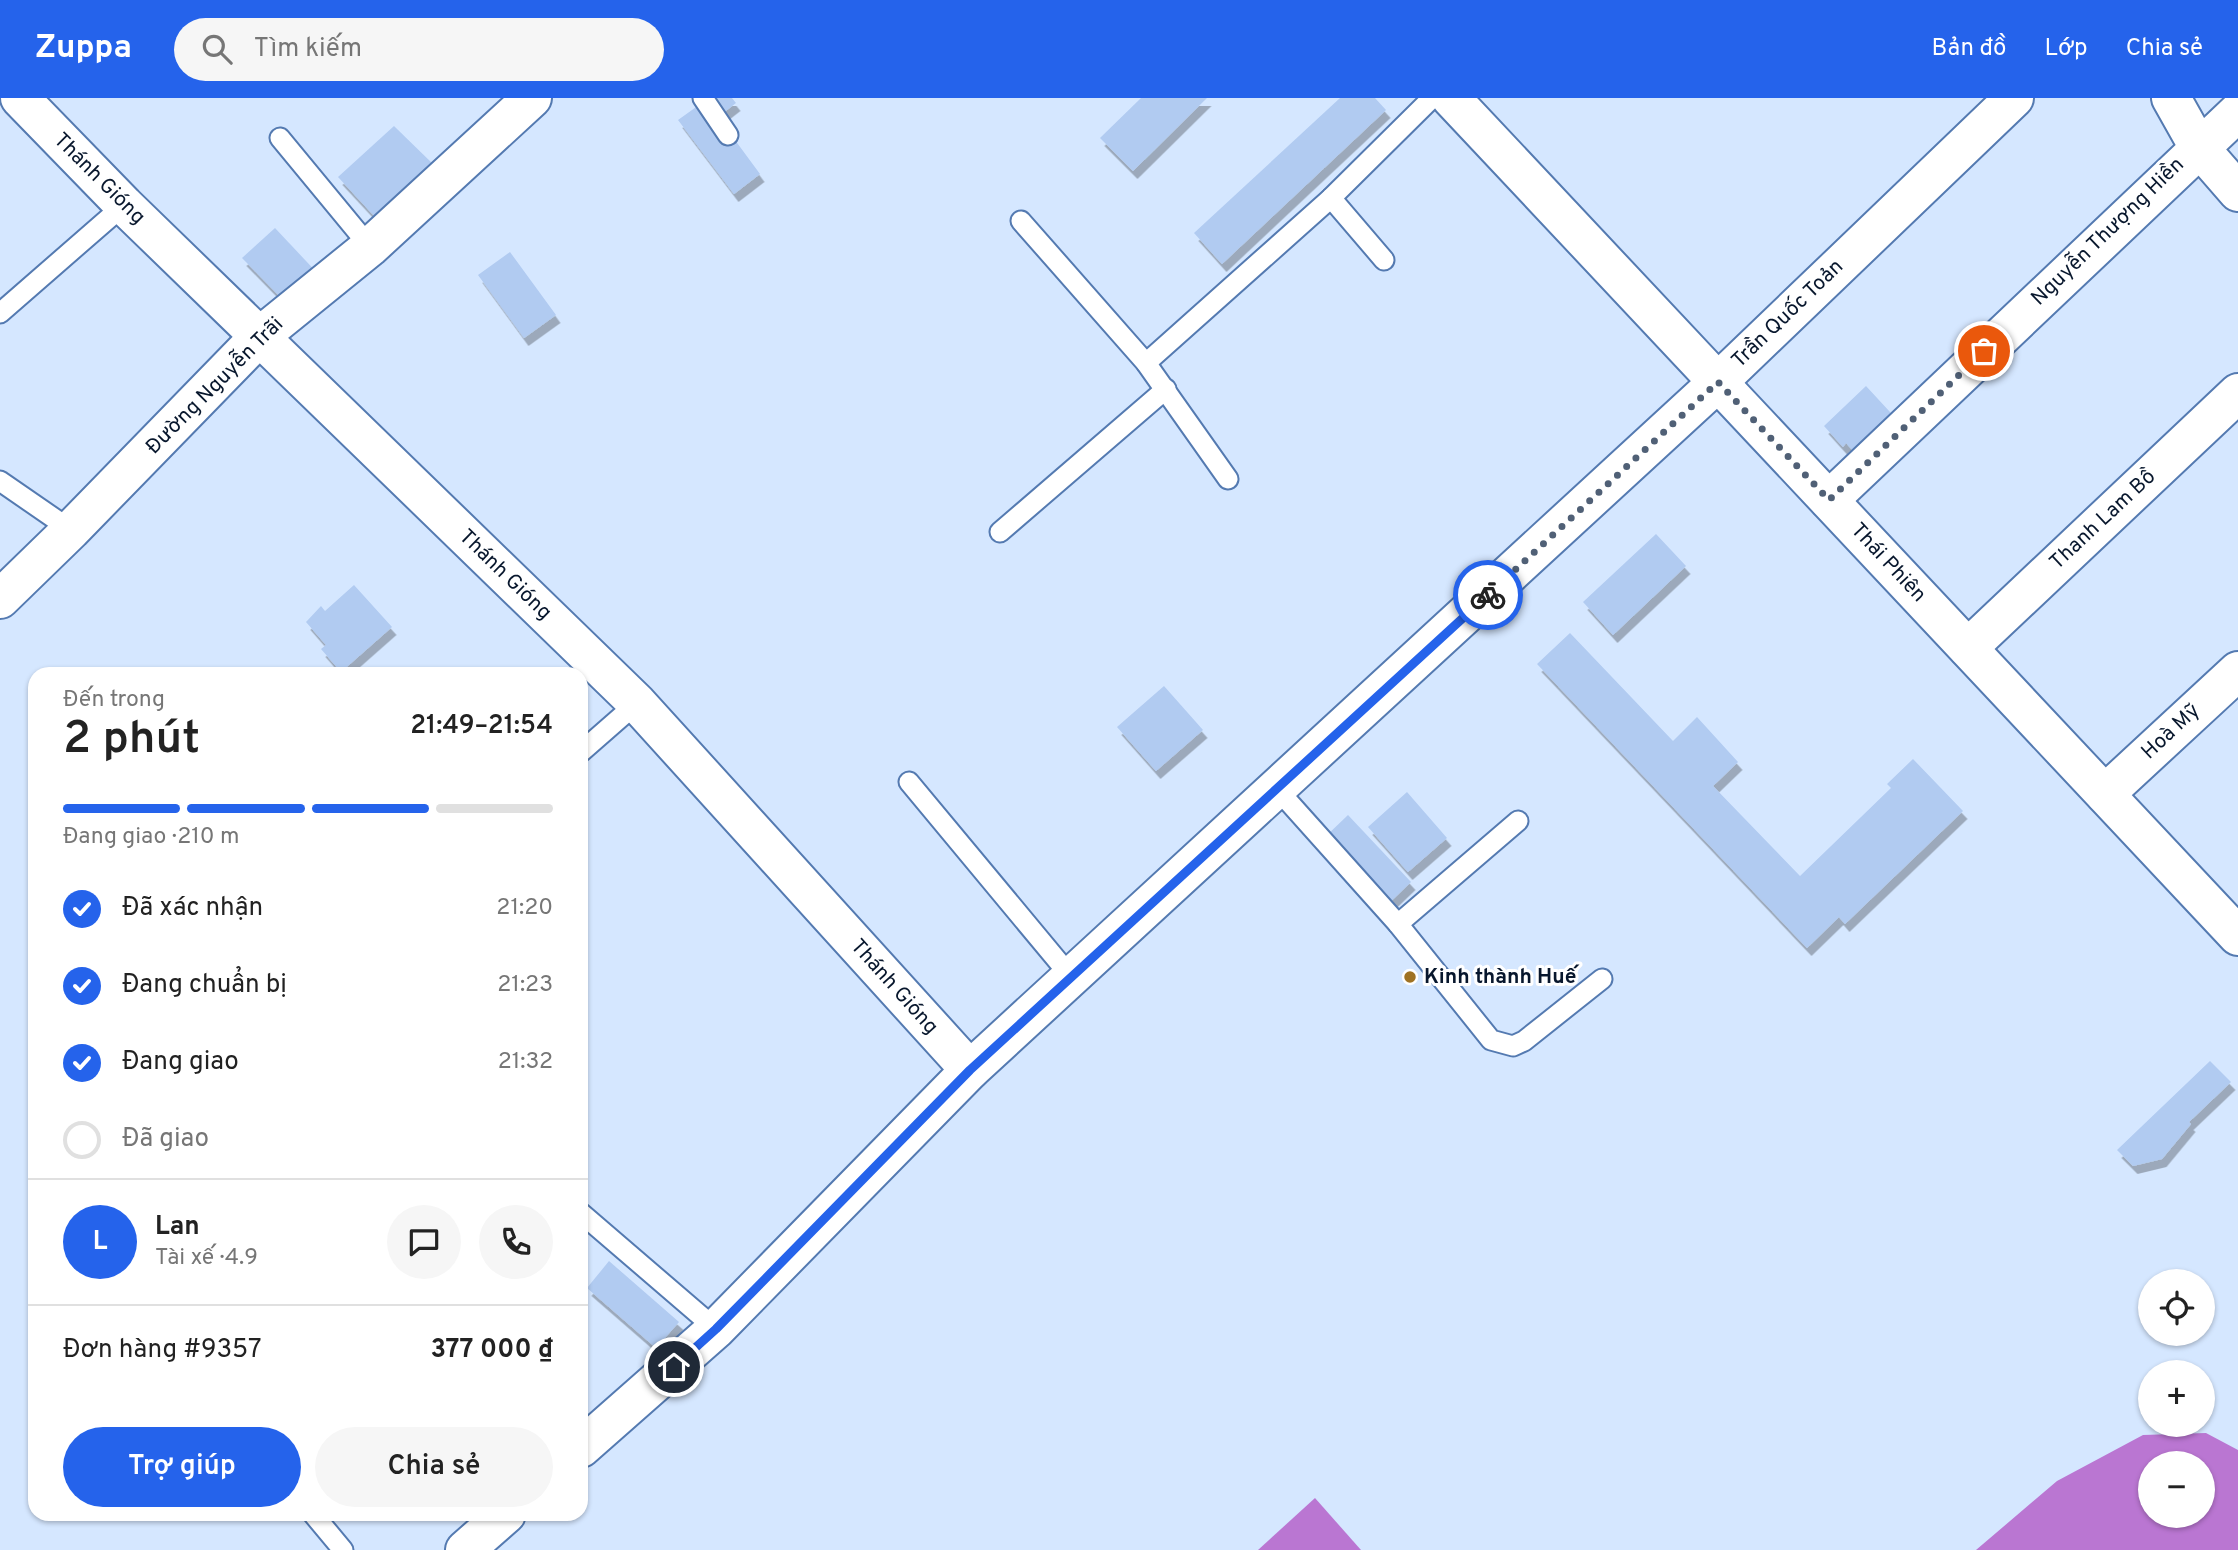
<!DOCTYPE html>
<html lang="vi">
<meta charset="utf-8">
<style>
:root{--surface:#fff;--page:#f6f6f6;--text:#222;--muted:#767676;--line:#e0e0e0;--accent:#2563eb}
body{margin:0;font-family:Overpass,sans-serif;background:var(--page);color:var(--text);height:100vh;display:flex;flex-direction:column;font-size:26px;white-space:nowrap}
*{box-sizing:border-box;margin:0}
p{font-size:23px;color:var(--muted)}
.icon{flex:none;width:38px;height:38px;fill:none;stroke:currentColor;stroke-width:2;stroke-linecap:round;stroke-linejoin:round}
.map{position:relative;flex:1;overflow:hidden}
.details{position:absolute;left:28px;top:569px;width:560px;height:854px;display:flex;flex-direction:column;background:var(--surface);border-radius:21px;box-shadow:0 2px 5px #0004}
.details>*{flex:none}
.fabs{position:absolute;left:2138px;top:1171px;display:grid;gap:14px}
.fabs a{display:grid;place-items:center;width:77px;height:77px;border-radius:50%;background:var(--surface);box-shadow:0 2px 5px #0004;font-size:35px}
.pin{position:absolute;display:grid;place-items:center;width:60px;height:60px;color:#fff;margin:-30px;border:4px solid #fff;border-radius:50%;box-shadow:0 2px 7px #0007}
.courier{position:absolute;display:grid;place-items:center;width:70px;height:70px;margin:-35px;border:5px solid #2563eb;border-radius:50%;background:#fff;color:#222;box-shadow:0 2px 9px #0007}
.summary em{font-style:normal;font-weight:600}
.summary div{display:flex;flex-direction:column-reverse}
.summary{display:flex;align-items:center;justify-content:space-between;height:119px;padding:0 35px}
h1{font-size:46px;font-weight:600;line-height:52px}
.bar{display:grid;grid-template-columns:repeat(4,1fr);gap:10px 7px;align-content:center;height:84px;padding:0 35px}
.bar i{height:9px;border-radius:5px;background:var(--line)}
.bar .current{background:var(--accent)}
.bar p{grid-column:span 4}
.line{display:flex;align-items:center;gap:18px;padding:0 35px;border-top:2px solid var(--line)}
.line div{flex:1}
.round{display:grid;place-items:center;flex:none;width:74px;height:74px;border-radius:37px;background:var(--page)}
ol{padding:0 35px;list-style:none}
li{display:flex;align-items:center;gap:21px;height:77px}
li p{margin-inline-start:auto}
li .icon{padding:7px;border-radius:50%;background:var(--accent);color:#fff;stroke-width:4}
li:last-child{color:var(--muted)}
li i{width:38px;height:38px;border:4px solid var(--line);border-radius:50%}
.action{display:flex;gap:14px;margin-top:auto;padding:14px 35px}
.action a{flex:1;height:80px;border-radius:42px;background:var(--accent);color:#fff;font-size:28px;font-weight:600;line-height:80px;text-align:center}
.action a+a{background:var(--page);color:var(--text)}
header{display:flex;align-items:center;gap:42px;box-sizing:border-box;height:98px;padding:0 35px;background:var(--accent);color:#fff}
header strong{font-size:33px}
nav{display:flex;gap:38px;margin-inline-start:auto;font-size:24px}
.search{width:490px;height:63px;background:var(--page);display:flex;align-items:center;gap:18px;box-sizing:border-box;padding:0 24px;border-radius:38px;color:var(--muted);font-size:26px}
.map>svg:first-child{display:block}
.water{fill:#ba76d2;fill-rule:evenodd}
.building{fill:#b1cbf1;filter:url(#shadow)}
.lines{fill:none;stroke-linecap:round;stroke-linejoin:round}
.lane-casing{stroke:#547ab1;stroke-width:23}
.street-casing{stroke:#547ab1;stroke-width:42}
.secondary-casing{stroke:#547ab1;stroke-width:42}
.lane{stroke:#fff;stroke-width:19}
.street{stroke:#fff;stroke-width:38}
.secondary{stroke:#fff;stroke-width:38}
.done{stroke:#506076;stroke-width:7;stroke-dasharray:0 12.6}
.route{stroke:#2563eb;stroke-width:9}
.poi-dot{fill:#9f7223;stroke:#fff;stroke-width:2.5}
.labels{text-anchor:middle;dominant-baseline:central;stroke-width:6;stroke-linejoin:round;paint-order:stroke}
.street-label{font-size:21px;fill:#08172d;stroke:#fff}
.poi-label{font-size:21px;font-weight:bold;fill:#08172d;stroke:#fff;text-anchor:start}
</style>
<header>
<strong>Zuppa</strong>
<div class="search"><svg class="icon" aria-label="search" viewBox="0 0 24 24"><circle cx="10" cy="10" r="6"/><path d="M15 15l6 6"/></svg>Tìm kiếm</div>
<nav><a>Bản đồ</a><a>Lớp</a><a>Chia sẻ</a></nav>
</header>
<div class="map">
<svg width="2238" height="1452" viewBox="0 0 2238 1452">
<defs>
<filter id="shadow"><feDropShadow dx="4.5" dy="8" stdDeviation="0" flood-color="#0004"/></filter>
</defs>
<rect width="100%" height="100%" fill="#d5e7ff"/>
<g class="water">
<path d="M2206 1335 2238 1352V1452H1976L2057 1383 2143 1337ZM2151 1365H2203V1418H2151Z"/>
<polygon points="1315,1400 1361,1452 1258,1452"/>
</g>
<g class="building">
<polygon points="704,0 732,0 736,5 718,19 760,76 734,96 678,22 706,2"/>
<polygon points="1141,0 1207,0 1133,73 1100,40"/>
<polygon points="1340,0 1375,0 1386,12 1222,166 1194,135"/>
<polygon points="394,28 435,68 377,121 338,79"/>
<polygon points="275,130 322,180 291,210 242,160"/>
<polygon points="510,154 556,217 524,240 478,177"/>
<polygon points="1866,288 1902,327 1863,364 1846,345 1843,349 1824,328"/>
<polygon points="1656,436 1686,468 1613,537 1583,504"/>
<polygon points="354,487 392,529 341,574 321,551 326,547 306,524 321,508 325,513"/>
<polygon points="1570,535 1673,643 1697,619 1738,664 1713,688 1800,778 1891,690 1887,686 1913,661 1963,713 1845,826 1839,819 1807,850 1537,566"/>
<polygon points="1164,588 1203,632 1156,673 1117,629"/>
<polygon points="1407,694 1447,740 1408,774 1368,729"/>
<polygon points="1348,717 1411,784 1387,807 1324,740"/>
<polygon points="2210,963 2231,984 2189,1024 2191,1026 2162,1061 2133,1068 2117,1052"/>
<polygon points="609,1163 679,1224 656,1250 587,1190"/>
</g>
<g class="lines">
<g class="lane-casing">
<g id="lane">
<polyline points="703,0 728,37"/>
<polyline points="280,40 370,149"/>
<polyline points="1331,100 1384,162"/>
<polyline points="1021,123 1146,265 1228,381"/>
<polyline points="0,215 124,107"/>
<polyline points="1146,265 1331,100 1432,0"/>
<polyline points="0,383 71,432"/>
<polyline points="1000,434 1166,291"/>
<polyline points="581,654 637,605"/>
<polyline points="909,684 1072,880"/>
<polyline points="1278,692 1398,826 1491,942 1513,948 1524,943 1602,881"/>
<polyline points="1398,826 1518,723"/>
<polyline points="581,1115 716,1231"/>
<polyline points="313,1416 343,1452"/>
</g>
</g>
<g class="street-casing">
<g id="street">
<polyline points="20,0 124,107 637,605 970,972"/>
<polyline points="1451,0 2238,838"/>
<polyline points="2171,0 2198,48 2238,94"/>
<polyline points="1829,402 2238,14"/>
<polyline points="1968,550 2238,295"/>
<polyline points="2105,696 2238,573"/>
<polyline points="581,1350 716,1231 970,972 1718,284 2014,0"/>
<polyline points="465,1452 506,1416"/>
</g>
</g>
<g class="secondary-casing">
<polyline id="secondary" points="0,501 71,432 259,239 370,149 532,0"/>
</g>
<use href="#lane" class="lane"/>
<use href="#street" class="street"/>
<use href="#secondary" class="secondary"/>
</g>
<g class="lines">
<polyline class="done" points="1488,497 1718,284 1829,402 1984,253"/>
<polyline class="route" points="674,1269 716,1231 970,972 1488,497"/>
</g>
<circle class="poi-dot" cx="1410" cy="879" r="7"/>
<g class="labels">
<g class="street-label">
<text transform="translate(99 81) rotate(45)">Thánh Gióng</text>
<text transform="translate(2108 134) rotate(-44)">Nguyễn Thượng Hiền</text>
<text transform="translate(1788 216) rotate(-44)">Trần Quốc Toản</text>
<text transform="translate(215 288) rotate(-45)">Đường Nguyễn Trãi</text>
<text transform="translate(2103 422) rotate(-43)">Thanh Lam Bồ</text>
<text transform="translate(1888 465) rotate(47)">Thái Phiên</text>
<text transform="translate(505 477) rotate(44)">Thánh Gióng</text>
<text transform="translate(2171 634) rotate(-43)">Hoà Mỹ</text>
<text transform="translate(894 889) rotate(48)">Thánh Gióng</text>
</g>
<g class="poi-label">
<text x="1424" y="879">Kinh thành Huế</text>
</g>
</g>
</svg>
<div class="fabs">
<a><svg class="icon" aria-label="locate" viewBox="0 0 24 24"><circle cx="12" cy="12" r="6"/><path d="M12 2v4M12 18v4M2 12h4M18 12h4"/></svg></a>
<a>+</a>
<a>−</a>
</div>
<div class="pin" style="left:1984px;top:253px;background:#ea580c"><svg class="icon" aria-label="bag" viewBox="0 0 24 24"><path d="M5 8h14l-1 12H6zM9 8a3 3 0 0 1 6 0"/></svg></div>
<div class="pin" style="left:674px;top:1269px;background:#1f2937"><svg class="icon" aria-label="home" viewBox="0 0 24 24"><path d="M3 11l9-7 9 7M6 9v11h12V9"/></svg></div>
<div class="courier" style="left:1488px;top:497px"><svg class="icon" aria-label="bike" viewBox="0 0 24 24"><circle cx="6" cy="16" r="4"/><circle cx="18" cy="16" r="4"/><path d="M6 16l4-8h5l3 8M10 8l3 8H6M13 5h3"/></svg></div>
<section class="details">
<div class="summary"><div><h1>2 phút</h1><p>Đến trong</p></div><em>21:49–21:54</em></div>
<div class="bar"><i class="current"></i><i class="current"></i><i class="current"></i><i></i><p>Đang giao · 210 m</p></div>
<ol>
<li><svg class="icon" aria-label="check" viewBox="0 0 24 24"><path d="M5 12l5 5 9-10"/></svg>Đã xác nhận<p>21:20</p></li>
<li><svg class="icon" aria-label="check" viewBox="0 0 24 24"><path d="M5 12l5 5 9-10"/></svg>Đang chuẩn bị<p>21:23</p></li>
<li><svg class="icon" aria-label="check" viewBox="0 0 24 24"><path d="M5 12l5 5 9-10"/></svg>Đang giao<p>21:32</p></li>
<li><i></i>Đã giao</li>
</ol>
<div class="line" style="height:126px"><b class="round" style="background:var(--accent);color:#fff">L</b><div><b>Lan</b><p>Tài xế · 4.9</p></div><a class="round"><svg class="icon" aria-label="chat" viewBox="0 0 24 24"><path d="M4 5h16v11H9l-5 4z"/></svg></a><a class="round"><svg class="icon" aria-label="phone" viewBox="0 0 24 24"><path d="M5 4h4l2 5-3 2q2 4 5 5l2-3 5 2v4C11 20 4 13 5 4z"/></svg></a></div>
<div class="line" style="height:91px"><div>Đơn hàng #9357</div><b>377 000 ₫</b></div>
<div class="action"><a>Trợ giúp</a><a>Chia sẻ</a></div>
</section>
</div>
